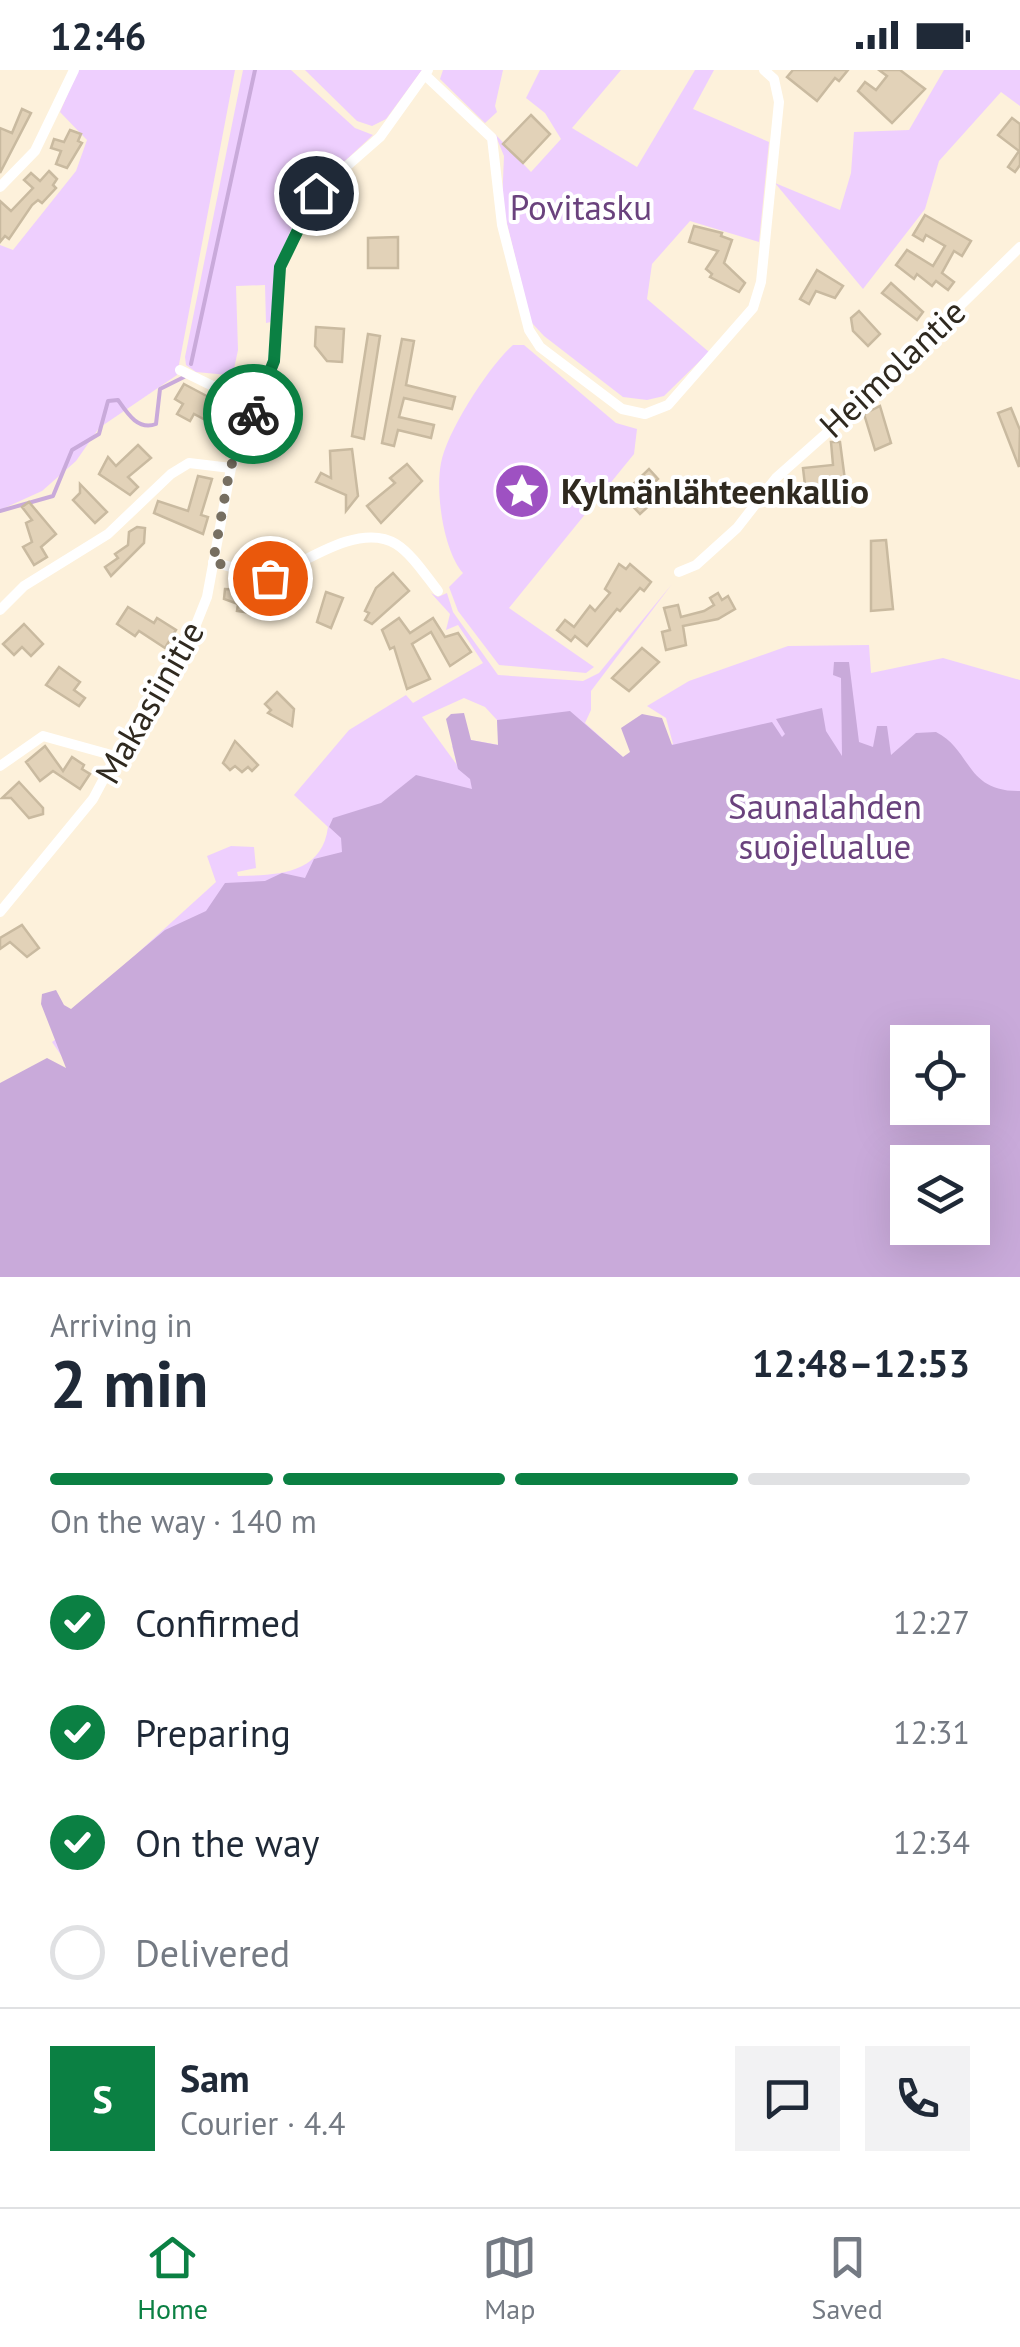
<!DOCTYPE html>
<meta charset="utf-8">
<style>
:root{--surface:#fff;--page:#f2f2f3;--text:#1f2937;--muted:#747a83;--line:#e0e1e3;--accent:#0b8043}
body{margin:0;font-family:"PT Sans",sans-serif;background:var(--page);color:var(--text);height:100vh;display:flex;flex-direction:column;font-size:38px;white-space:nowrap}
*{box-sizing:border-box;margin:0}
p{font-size:32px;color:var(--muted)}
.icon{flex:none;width:55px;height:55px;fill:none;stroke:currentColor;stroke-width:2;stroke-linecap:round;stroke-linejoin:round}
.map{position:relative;height:1207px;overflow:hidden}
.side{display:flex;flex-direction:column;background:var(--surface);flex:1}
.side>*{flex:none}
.fabs{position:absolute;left:890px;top:955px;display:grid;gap:20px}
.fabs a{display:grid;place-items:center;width:100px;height:100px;border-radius:0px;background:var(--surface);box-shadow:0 10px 40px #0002;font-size:50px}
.pin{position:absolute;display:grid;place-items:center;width:85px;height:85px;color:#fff;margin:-42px;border:5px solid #fff;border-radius:50%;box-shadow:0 2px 10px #0007}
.courier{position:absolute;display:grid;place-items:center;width:100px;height:100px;margin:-50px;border:8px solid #0b8043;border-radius:50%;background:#fff;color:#222;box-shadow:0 2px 12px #0007}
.head em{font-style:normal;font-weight:700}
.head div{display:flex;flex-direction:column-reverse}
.head{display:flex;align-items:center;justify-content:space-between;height:170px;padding:0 50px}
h1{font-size:65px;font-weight:700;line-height:75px}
.bar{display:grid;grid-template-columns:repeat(4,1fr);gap:15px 10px;align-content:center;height:120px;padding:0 50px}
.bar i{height:12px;border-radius:8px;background:var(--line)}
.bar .current{background:var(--accent)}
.bar p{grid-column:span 4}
.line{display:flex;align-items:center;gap:25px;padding:0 50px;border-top:2px solid var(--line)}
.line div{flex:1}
.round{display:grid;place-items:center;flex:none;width:105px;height:105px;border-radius:0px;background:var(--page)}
ol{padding:0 50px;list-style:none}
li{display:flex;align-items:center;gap:30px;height:110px}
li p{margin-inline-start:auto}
li .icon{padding:10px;border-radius:50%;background:var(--accent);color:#fff;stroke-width:4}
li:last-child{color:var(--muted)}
li i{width:55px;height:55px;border:5px solid var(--line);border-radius:50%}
.status{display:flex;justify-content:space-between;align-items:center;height:70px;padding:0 50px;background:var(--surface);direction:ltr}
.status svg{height:28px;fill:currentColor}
.dock{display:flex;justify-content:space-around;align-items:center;height:140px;border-top:2px solid var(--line);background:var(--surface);font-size:28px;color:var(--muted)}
.dock a{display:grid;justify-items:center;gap:5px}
.dock .current{color:var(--accent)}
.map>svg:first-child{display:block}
.green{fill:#eecffe;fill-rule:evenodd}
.water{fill:#c9aada;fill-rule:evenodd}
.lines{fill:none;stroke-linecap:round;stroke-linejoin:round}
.stream{stroke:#c9aada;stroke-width:4}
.building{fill:#e2d2b8;stroke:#c9baa0;stroke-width:2.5}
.street{stroke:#fff;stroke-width:10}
.done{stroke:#776f61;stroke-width:10;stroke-dasharray:0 18}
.route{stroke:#0b8043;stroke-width:12}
.labels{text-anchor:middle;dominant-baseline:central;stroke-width:8;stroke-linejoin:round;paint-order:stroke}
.park-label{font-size:35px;fill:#6a427d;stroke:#fff}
.street-label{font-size:35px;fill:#2f291f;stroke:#fff}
.poi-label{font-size:35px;font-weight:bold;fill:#2f291f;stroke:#fff;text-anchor:start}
</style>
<div class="status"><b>12:46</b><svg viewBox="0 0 49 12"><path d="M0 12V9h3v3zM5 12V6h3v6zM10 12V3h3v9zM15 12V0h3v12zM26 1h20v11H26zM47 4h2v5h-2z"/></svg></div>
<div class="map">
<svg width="1020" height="1207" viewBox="0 0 1020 1207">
<rect width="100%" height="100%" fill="#fdf1db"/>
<g class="green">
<polygon points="78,0 235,0 177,305 99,358 76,391 42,421 0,440 0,175 13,180 76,101 87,70 60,42"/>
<polygon points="243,0 291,0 355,58 373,65 307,126 275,199 271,252 266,253 265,215 236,216 238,280 234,299 240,302 238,306 196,302 186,295 185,287"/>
<polygon points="305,0 422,0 386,49 372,56 357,51"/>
<polygon points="443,0 503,0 495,36 497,42 485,53 440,9"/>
<polygon points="540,0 621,0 572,58 637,97 695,0 714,0 693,39 769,72 759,172 690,151 652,194 647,229 709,282 664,326 647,330 623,327 544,266 531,252 502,133 504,86 495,64 531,102 561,69 545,43 526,28"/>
<polygon points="944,0 1020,0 1020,36 1001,22 939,91 925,139 863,219 775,113 840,140 851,103 854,62 909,60"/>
<path d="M513 275H524L616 353 637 359 634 384 509 538 594 597 586 603 499 595 458 541 449 517 463 503C444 482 435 423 441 393 447 361 489 296 513 275Z"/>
<path d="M672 514 591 621V640L585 653 623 687 673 674 666 648 647 636 689 611 788 576 869 575 871 603 943 588 1020 610V889L65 991 52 972 75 955 100 917 216 812 207 786 231 776 254 777 256 798 237 802 238 806C276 805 322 805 328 757L294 725 349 660 406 625 413 633 483 593 458 555 446 560 450 544 431 523 438 527 447 523 453 542 498 605 583 611 599 603ZM464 628 485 637 497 650 499 675 471 670 452 676 457 695 422 647Z"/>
</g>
<path class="water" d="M834 592H849L859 672 873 677 877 656H887L891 685 916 663 936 662C972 680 965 722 1020 721V1207H0V1013L47 988 66 998 41 934 42 924 56 920 64 935 71 939 165 860 206 841 225 813 265 811 282 803 305 808 314 789 342 782 341 768 329 757 333 748 381 733 416 705 472 719 470 709 458 699 446 649 451 644 464 643 471 670 498 675 497 650 570 641 623 687 630 682 621 658 642 644 662 648 672 675 772 652 782 667 785 664 776 649 822 638 826 661 842 686 841 608 833 605ZM972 972V1038H908V972ZM972 1092V1158H908V1092Z"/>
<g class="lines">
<g class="stream">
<polyline points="191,294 255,0"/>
<path d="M0 441 53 426 72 380 99 364 108 331 118 330C127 343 138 361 156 354L160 319 184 307"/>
</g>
</g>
<g class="building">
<polygon points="793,0 848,0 839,11 835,8 817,31 787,7"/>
<polygon points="879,0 900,0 925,19 892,53 858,21 865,12 876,20 887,6"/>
<polygon points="22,39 31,43 0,103 0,58 12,63"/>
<polygon points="531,45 550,64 523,93 503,74"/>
<polygon points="1012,48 1020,54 1020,95 1015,102 1008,97 1019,81 998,65"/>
<polygon points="70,60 81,64 78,71 82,73 67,98 56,94 61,81 51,78 54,69 64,72"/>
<polygon points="49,101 57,109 53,115 56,118 42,133 38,130 32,135 9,169 5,166 0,172 0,131 11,141 33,118 24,110 31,103 40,111"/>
<polygon points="925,145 971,171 962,186 954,181 942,203 954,212 948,220 936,211 932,216 917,204 914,209 896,195 907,180 933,196 945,176 926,165 923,171 913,165"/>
<polygon points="694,156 722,163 721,166 732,170 724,193 745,213 739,222 710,207 712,204 706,199 718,181 689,172"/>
<polygon points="398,167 398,198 368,198 368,168"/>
<polygon points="817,200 843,216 835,228 816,221 809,234 800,229"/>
<polygon points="891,213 923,242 917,250 882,223"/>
<polygon points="859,241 880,264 868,276 853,261 851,248"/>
<polygon points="316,257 344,259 342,292 327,291 315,276"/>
<polygon points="368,264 380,266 364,369 352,366"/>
<polygon points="402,269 414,271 406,315 455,327 452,339 404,328 399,347 434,355 431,368 398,360 394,376 382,373"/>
<polygon points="184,314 218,332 211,353 194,344 190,351 177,344 183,334 175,329"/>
<polygon points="880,336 891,373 875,380 864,344"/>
<polygon points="1011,338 1020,360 1019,397 998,343"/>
<polygon points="831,372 840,372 848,433 826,435 825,422 806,424 803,398 833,395"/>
<polygon points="138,375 151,388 128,407 138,417 130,425 99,404 108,387 116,396"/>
<polygon points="352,379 358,426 346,441 346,425 316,412 321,403 331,408 330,381"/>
<polygon points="407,394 422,411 381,453 367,436 395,413 390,408"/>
<polygon points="649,399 658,409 646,420 655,430 640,444 626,429 631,424 627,420"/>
<polygon points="198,406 212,409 201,445 208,447 203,464 154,443 158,431 188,441"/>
<polygon points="80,414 107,442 95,453 73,430 80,423"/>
<polygon points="29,432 56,464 41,477 47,487 34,495 23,477 32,472 26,453 32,450 22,437"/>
<polygon points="137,457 145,458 144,473 111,506 105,497 118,488 115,484 128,475 129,462"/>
<polygon points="886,470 893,539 871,541 871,471"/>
<polygon points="619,494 626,499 630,494 651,512 644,521 640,518 620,541 617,539 587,576 575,566 571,571 557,560 565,550 574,557 590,536 595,541 610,523 605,519"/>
<polygon points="393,503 409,521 372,554 365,550 369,543 365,541 376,518"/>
<polygon points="225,519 238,520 237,526 267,530 266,545 237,541 238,534 224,529"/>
<polygon points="326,522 343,528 331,558 317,552"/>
<polygon points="718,523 722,530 728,526 735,539 718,549 683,556 686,575 666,580 662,562 670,560 664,538 678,535 681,547 704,541 714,535 710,528"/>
<polygon points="128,537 154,553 157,548 176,560 165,578 139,561 135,566 117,554"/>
<polygon points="399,548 410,563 433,548 445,567 458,563 471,582 450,596 431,562 412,574 430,609 407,619 394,577 390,579 382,560"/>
<polygon points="24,554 43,574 31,586 22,577 14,585 3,574"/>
<polygon points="642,578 659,592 629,621 612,608"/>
<polygon points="59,597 80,612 74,620 85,628 79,636 46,615"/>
<polygon points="277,622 294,639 292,656 268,643 271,640 265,634"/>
<polygon points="235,671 258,695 252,701 248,697 242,702 235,696 230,700 223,693"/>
<polygon points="45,676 63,701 72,687 84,695 82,699 90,704 80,719 53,701 40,711 26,692"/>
<polygon points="19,712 43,738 43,744 29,748 11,728 2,728"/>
<polygon points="22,855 39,878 27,887 10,872 0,879 0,868"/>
</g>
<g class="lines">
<g class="street">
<polyline points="425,5 492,68 502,155 529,260 540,277 622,339 645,344 668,335 753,238 761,212 779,32 774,9 764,0"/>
<polyline points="0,117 35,81 74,0"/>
<polyline points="180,300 256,337"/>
<path d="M213 492 270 508C302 494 359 451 396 474 412 484 426 506 438 521"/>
<polyline points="679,502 696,495 737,458 776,408 865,329 1020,177"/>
<polyline points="0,540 24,516 108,464 171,404 189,393 231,398"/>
<polyline points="0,696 43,666 115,686"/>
<polyline points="0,842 93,729 134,652 195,557 207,527 231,398 272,303 280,197 302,147 316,123 380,67 428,0"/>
</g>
</g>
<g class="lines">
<polyline class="done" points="253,344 230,398 213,492 270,508"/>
<polyline class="route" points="253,344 274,291 280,197 316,123"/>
</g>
<defs>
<g id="sight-disc" transform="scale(2.875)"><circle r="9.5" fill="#9e51c2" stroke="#fff"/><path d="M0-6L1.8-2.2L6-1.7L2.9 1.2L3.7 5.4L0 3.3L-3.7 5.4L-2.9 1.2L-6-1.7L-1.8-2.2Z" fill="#fff"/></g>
</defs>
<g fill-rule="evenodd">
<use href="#sight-disc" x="522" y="421"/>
</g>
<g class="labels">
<g class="park-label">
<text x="581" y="137">Povitasku</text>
<text x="825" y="736">Saunalahden<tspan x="825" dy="40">suojelualue</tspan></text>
</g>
<g class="street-label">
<text transform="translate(892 298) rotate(-43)">Heimolantie</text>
<text transform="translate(149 632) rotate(-60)">Makasiinitie</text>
</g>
<g class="poi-label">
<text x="561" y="421">Kylmänlähteenkallio</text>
</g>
</g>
</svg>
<div class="fabs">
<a><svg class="icon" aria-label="locate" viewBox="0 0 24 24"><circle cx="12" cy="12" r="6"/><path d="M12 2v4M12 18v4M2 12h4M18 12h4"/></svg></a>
<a><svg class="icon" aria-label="layers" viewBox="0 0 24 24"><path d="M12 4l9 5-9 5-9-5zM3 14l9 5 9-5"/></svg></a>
</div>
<div class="pin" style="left:270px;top:508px;background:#ea580c"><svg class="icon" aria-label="bag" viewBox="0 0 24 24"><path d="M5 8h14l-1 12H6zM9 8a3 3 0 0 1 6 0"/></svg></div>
<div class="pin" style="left:316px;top:123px;background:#1f2937"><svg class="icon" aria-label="home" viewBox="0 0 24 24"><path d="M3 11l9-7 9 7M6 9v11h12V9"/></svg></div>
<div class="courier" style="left:253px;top:344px"><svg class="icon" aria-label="bike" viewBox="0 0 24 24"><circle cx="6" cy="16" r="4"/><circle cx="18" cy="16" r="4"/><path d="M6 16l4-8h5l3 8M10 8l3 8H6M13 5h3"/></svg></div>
</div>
<section class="side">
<div class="head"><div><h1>2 min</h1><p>Arriving in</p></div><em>12:48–12:53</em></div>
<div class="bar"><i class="current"></i><i class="current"></i><i class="current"></i><i></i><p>On the way · 140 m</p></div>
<ol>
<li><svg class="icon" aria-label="check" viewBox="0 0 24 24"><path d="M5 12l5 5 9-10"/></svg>Confirmed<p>12:27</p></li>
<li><svg class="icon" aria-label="check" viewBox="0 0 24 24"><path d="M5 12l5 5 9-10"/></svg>Preparing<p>12:31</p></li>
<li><svg class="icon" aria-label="check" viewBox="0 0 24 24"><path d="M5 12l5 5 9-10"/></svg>On the way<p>12:34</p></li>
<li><i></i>Delivered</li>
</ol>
<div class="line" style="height:180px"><b class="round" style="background:var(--accent);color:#fff">S</b><div><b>Sam</b><p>Courier · 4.4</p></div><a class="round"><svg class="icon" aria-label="chat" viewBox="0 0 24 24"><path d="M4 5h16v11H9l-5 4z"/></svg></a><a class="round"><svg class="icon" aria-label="phone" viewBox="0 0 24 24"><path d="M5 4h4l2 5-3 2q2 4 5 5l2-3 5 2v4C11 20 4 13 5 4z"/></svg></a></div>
</section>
<nav class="dock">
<a class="current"><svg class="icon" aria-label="home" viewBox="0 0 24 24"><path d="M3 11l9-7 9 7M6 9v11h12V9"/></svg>Home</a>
<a><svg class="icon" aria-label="map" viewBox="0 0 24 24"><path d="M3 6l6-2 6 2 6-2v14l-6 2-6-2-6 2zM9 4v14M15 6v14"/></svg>Map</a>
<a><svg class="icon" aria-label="saved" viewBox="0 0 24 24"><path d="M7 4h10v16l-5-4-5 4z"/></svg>Saved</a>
</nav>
